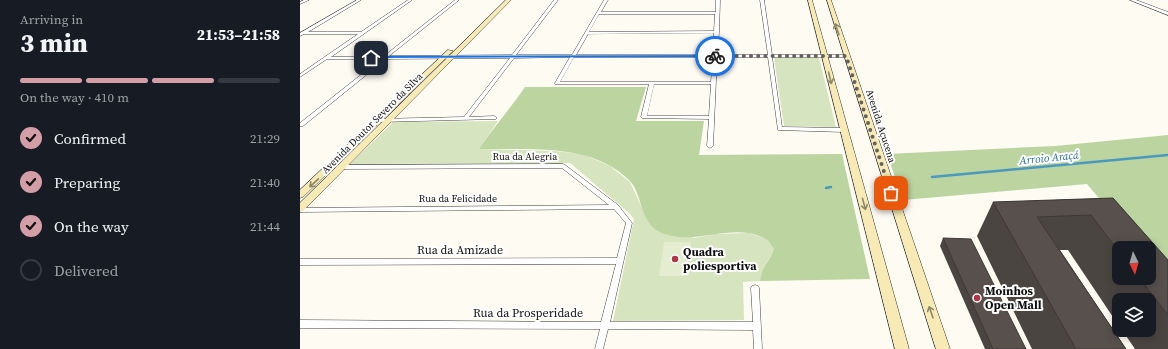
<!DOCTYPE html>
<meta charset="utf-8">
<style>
:root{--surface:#171b24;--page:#20242c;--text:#f1f3f6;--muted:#9ea1a6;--line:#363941;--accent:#d49ea6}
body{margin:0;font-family:"Source Serif 4",serif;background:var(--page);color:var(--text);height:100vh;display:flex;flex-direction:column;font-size:15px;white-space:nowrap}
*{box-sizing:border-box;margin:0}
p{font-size:13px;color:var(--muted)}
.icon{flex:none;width:22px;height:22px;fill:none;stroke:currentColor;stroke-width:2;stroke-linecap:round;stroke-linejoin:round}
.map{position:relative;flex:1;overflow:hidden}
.side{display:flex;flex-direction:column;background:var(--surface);width:300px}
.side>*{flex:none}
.needle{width:26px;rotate:175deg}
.fabs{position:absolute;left:812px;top:241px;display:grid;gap:8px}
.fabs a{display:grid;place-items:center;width:44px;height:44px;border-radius:8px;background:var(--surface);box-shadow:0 2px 10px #0003;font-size:20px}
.pin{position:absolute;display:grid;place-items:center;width:34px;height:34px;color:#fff;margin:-17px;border-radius:8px;box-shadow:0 2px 6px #0006}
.courier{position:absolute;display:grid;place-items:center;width:40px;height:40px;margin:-20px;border:3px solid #1a73e8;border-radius:50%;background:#fff;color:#222;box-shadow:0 1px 5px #0007}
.head em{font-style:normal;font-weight:800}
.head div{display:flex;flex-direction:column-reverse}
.head{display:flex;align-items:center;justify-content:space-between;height:68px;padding:0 20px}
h1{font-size:26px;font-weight:800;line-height:30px}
.bar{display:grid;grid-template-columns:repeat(4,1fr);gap:6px 4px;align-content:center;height:48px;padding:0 20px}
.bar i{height:5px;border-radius:3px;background:var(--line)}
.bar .selected{background:var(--accent)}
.bar p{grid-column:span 4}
ol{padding:0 20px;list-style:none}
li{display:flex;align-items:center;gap:12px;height:44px}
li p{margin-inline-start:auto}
li .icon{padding:4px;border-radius:50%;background:var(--accent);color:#111;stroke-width:4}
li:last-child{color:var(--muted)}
li i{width:22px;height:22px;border:2px solid var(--line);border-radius:50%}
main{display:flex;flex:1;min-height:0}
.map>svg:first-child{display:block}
.green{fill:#d6e5bf}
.forest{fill:#bbd4a0}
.pitch{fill:#e5edd0}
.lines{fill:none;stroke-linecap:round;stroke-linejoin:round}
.stream{stroke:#4b99bf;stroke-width:2.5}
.minor-casing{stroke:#424242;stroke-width:1}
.tertiary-casing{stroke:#424242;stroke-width:1}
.secondary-casing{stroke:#313131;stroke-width:1}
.minor{fill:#fff;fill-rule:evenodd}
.tertiary{fill:#fff;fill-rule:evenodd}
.secondary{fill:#f7eab5;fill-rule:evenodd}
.wall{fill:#4b4542;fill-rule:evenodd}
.building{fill:#57504d;stroke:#3d3836}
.oneway{stroke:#8f876a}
.route{fill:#1a73e8}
.done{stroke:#63625f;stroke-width:4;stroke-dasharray:0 7.2}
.poi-dot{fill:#b13544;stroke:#fff;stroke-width:1.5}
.labels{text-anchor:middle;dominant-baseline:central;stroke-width:4;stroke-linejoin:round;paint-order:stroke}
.street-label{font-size:10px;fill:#0f0f0f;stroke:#fff}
.water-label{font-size:11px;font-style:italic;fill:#256c94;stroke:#fff}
.near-street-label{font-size:12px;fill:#0f0f0f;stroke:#fff}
.near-poi-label{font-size:12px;font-weight:bold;fill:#0f0f0f;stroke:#fff;text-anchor:start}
</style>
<main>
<section class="side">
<div class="head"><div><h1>3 min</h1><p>Arriving in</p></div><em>21:53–21:58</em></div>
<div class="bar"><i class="selected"></i><i class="selected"></i><i class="selected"></i><i></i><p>On the way · 410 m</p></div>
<ol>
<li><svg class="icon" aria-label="check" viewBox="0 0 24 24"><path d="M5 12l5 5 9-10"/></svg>Confirmed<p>21:29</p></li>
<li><svg class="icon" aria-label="check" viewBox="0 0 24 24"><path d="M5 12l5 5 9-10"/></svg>Preparing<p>21:40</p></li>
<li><svg class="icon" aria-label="check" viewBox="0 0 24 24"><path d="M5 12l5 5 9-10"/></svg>On the way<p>21:44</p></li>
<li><i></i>Delivered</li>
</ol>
</section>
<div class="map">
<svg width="868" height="349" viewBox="0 0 868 349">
<rect width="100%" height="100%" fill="#fefbf3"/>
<g class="green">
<polygon points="474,58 519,58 536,127 484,126"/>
<path d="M198 121 179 149 255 151 282 154 310 166 330 182 348 221 394 238 416 234 449 233 469 240 474 249C469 262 461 267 460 281L443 282 444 320 313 321 334 219 329 213 270 163 50 164 93 122Z"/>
</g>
<g class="forest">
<path d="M225 87H346L336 121H404L399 155 542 154 570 279 460 281C461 267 469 263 474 249L468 240C462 237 455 234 448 233 417 229 388 246 358 231 340 221 342 194 330 181 292 142 228 150 179 149 194 127 210 109 225 87Z"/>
<polygon points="868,135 868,280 849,248 841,248 787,184 603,200 587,154 755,146"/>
</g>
<polygon class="pitch" points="364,242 391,242 387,276 359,276"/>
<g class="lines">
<g class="stream">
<polyline points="632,177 868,155"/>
<polyline points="526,188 531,187"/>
</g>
<g class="minor-casing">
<g id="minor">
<polygon points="4,0 9,0 0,4 0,2"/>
<path d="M57 0H61L8 32H61L108 0H112L31 57 84 56 155 0H159L89 56 212 55 254 0H258L216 55H272L304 0H308L301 12H416V0H420L419 32 417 55H468L460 0H464L472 55H546L548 56 546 57H472L482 127 544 128 547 130 544 132 478 130 468 57H417L413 146 410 148 407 146 409 119 342 118 341 117 349 84H255V83L270 57 214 58 169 117 194 116 197 118 196 119 79 122 76 120 77 119 164 117 210 58 86 59 3 126H0V123L81 59H27L0 77V74L58 34H4L0 36V33ZM299 14H415L414 31 289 32ZM414 33 413 55H276L288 34ZM274 57H413L411 82H260ZM354 84H411L409 116H347Z"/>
<polygon points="263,164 265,165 318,205 332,223 310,322 453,322 451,288 452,286 455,285 458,286 459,288 462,349 454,349 453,330 308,329 303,349 295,349 300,329 0,328 0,320 301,322 316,264 0,265 0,259 317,258 326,223 314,209 0,212 0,208 309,205 262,168 42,169 39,167 42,165"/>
</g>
</g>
<g class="tertiary-casing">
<polygon id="tertiary" points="830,0 836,0 868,12 868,15"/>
</g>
<g class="secondary-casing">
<g id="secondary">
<polygon points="206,0 211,0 3,211 0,212 0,203"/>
<polygon points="508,0 512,0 609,349 595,349"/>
<polygon points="527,0 531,0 650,349 636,349"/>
<polygon points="148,50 153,51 3,197 0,198 0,190"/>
</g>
</g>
<use href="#minor" class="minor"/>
<use href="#tertiary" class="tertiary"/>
<use href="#secondary" class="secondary"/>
</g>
<g class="wall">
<path d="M813 198 868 260V349H835L822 330H849V300H819V326L768 250H760L826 349H732L677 236 693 202ZM819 248 849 278H819Z"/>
<polygon points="643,238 726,349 685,349 640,246"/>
</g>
<g class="building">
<polygon points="813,198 868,260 868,315 839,278 849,278 849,248 819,248 819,252 791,215 737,217 826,349 776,349 693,202"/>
<polygon points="643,238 671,239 726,349 693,349"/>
</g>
<defs><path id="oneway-shaft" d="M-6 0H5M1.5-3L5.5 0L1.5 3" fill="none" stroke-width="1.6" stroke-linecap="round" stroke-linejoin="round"/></defs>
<g class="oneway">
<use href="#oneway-shaft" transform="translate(537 29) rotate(-109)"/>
<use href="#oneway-shaft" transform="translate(530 78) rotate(76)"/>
<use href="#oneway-shaft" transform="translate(14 183) rotate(137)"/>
<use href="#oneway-shaft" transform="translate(564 204) rotate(75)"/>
<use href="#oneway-shaft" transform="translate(631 312) rotate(-109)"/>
</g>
<polygon class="route" points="415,55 417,57 69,58 71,56"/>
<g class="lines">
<polyline class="done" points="415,56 546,56 591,193"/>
</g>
<g class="poi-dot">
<circle cx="375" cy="259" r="4"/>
<circle cx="677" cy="298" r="4"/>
</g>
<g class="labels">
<g class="street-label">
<text transform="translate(72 123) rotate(-45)">Avenida Doutor Severo da Silva</text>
<text transform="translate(581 126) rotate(72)">Avenida Açucena</text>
<text x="225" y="156">Rua da Alegria</text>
<text x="158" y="198">Rua da Felicidade</text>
</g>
<g class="water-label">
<text transform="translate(749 158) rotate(-6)">Arroio Araçá</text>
</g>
<g class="near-street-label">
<text x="160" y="250">Rua da Amizade</text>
<text x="228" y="313">Rua da Prosperidade</text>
</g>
<g class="near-poi-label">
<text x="383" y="252">Quadra<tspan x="383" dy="14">poliesportiva</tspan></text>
<text x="685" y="291">Moinhos<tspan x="685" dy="14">Open Mall</tspan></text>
</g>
</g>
</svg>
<div class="fabs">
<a><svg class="needle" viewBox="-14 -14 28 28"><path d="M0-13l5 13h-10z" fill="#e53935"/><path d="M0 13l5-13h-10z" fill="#9ea1a6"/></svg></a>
<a><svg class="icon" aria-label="layers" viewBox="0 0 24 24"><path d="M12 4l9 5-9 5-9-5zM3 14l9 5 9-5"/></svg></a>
</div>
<div class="pin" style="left:591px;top:193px;background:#ea580c"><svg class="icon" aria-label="bag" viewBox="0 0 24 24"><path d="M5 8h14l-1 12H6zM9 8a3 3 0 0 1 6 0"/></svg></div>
<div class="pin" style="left:71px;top:58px;background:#1f2937"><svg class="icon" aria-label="home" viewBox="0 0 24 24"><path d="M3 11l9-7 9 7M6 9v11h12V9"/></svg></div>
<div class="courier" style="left:415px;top:56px"><svg class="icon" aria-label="bike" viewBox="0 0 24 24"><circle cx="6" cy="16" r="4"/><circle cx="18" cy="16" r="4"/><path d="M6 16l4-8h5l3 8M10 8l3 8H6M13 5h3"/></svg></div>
</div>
</main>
